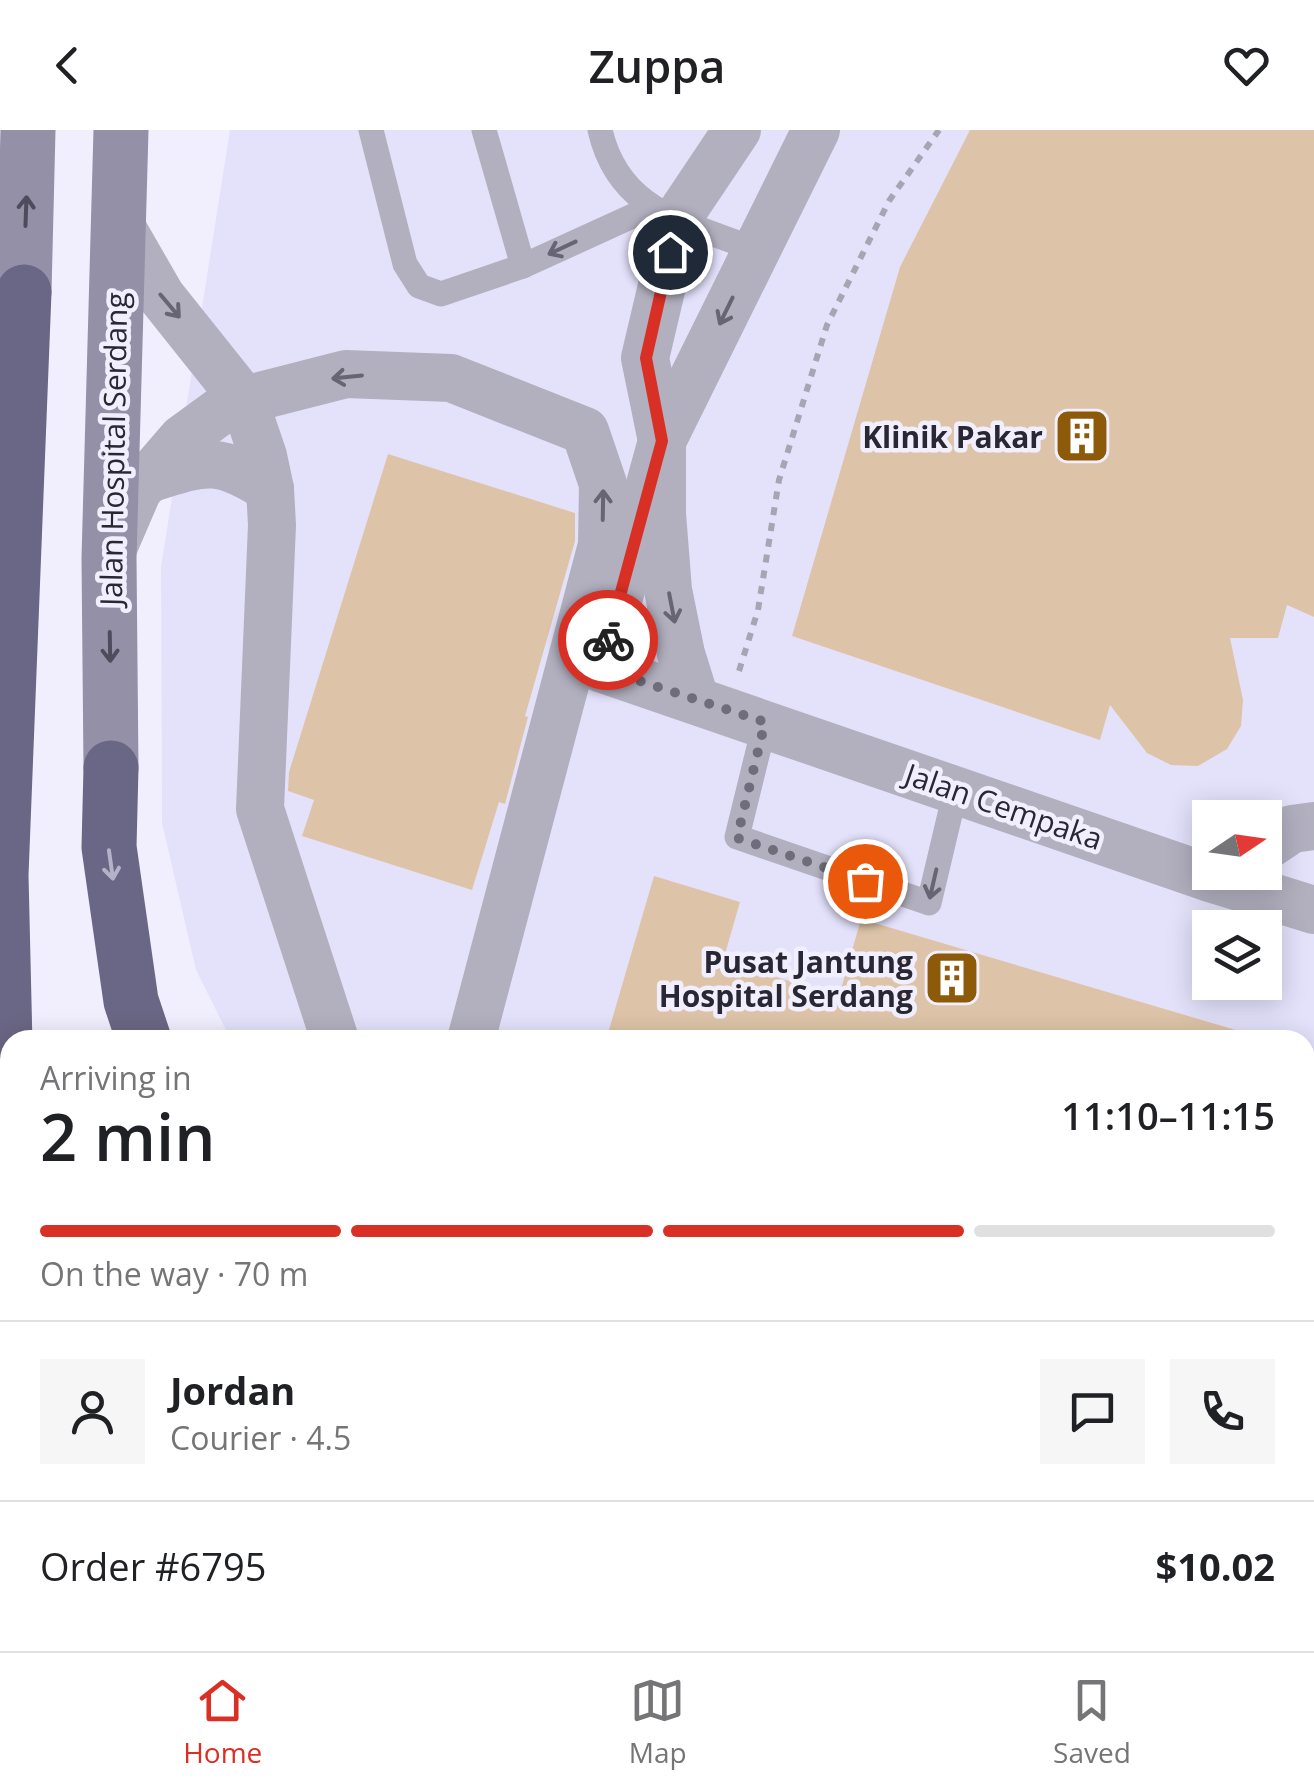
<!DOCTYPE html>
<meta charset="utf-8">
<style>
:root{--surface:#fff;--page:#f6f6f6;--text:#202124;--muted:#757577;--line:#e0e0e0;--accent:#d93025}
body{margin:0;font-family:"Open Sans",sans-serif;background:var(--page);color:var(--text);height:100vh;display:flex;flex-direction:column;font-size:38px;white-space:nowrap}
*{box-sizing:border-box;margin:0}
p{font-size:32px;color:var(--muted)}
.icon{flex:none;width:55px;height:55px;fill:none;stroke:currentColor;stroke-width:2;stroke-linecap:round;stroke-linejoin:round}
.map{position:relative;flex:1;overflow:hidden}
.side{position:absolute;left:0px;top:900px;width:1315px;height:622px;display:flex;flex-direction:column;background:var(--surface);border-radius:30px 30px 0 0;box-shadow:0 5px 25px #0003}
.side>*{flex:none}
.needle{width:65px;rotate:77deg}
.tools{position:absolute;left:1192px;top:670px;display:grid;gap:20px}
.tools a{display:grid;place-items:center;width:90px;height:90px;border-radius:0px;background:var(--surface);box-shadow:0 5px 25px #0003;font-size:50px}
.pin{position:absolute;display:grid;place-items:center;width:85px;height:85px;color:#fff;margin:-42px;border:5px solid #fff;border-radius:50%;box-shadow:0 2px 10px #0007}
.courier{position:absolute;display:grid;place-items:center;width:100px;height:100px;margin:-50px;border:8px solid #d93025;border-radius:50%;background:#fff;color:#222;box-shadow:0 2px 12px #0007}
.summary em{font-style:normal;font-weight:600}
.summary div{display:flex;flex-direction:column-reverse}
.summary{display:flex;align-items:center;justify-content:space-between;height:170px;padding:0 40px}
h1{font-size:65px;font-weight:600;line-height:75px}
.bar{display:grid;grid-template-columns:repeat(4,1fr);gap:15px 10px;align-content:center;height:120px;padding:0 40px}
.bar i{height:12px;border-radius:8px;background:var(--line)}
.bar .on{background:var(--accent)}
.bar p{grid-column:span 4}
.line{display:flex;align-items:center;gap:25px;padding:0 40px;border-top:2px solid var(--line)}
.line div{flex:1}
.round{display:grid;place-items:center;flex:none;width:105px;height:105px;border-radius:0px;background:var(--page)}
header{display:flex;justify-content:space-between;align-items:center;height:130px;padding:0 40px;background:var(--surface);font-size:45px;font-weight:600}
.dock{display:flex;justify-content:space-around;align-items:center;height:140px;border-top:2px solid var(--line);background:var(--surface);font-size:28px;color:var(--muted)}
.dock a{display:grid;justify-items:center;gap:5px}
.dock .on{color:var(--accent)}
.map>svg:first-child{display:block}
.built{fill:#e4e2fb;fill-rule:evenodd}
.building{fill:#ddc4a8}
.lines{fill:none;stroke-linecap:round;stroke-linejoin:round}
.path{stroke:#a7a5b3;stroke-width:6;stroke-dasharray:8 8;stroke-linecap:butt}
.lane{stroke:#b2b0bf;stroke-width:25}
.street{stroke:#b2b0bf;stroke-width:48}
.secondary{stroke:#9390a7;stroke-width:55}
.highway{stroke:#6a6685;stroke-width:55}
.oneway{stroke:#4e4c5c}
.oneway2{stroke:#676573}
.oneway3{stroke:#b4b1c8}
.done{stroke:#6f6d7b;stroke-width:10;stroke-dasharray:0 18}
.route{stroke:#d93025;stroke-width:12}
.labels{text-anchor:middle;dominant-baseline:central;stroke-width:9;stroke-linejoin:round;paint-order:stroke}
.poi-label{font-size:30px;font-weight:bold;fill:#292734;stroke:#f1effe;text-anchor:end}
.street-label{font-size:30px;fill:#292734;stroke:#f1effe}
</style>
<header><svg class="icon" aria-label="back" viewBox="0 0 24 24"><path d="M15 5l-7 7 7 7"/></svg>Zuppa<svg class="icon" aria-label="heart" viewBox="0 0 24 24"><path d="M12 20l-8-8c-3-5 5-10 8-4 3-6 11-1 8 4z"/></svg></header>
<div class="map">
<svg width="1314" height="1521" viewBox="0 0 1314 1521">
<rect width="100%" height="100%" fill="#f1effe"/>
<path class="built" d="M230 0H1314V1370L1305 1371V910H231L196 840 162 693 161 437ZM1210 688H1265V742H1210ZM1210 798H1265V852H1210Z"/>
<g class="building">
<polygon points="970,0 1314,0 1314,487 1287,475 1278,508 1230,508 1243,570 1241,596 1227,619 1198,636 1171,635 1147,623 1110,575 1100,610 792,506 900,137"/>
<polygon points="388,324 575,383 575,411 525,586 528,587 505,674 499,672 472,760 302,706 314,670 288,661 289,642"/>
<polygon points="654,746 740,772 723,831 839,866 861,789 1239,901 1238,910 606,910"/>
</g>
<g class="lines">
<polyline class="path" points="739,541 758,480 779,350 827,195 889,71 939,0"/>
<g class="lane">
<polyline points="371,0 405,134 419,156 441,164 523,136 650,78"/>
<polyline points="484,0 523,136"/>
<path d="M600 0C619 83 687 92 756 120"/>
<polyline points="765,593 737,707 929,773 956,659"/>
</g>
<g class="street">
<polyline points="119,93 161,166 244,270 263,326 270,359 272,395 260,679 335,910"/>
<path d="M148 349C206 331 217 325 270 359"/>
<polyline points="113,418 138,360 182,309 219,282 244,270 346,244 451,248 585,301 603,354 602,415 471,910"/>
<polyline points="619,467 662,311 816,0"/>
<polyline points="600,538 1210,748 1314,780"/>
<polyline points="695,569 681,524 668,460 662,384 662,311 645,228 678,88 737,0"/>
<polyline points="1265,717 1292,699 1314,696"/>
<polyline points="1305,1200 1314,1180"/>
</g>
<g class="secondary">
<polyline points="24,162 28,0"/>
<polyline points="111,638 109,428 121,0"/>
</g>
<g class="highway">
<polyline points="111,638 109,717 131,871 144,910"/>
<polyline points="10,1126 1,745 24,162"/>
<polyline points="0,1301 10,1304"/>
<polyline points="0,1392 10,1394"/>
<polyline points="154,1512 161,1521"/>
<polyline points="436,1512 458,1521"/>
<polyline points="656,1512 675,1521"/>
</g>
</g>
<defs><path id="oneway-shaft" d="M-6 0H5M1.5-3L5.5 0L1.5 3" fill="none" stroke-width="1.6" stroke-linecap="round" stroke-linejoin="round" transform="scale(2.5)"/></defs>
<g class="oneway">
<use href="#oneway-shaft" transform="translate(26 81) rotate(-88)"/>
<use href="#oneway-shaft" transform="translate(110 517) rotate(89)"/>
</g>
<g class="oneway2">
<use href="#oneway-shaft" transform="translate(562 118) rotate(155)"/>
<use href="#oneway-shaft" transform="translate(170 176) rotate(50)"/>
<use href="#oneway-shaft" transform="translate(726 181) rotate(116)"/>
<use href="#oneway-shaft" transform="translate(347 247) rotate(174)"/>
<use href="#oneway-shaft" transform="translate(603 375) rotate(-89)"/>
<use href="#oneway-shaft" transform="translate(672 478) rotate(79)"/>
<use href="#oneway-shaft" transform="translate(933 754) rotate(103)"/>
</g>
<use class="oneway3" href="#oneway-shaft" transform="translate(111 735) rotate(82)"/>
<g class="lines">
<polyline class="done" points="608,510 600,538 765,592 737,708 865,751"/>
<polyline class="route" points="608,510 662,311 646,228 670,122"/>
</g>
<defs>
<g id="building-square" transform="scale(2.875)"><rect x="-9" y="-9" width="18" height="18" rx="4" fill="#8d5a09" stroke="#f1effe"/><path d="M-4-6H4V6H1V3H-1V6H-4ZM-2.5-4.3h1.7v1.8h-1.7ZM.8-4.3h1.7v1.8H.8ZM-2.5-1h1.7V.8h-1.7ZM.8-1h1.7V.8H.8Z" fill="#fff"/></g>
</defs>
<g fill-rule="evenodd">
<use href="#building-square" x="1082" y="306"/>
<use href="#building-square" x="952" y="848"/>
</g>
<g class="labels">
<g class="poi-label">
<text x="1043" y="306">Klinik Pakar</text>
<text x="913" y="831">Pusat Jantung<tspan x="913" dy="34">Hospital Serdang</tspan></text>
</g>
<g class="street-label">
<text transform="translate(113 319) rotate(-89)">Jalan Hospital Serdang</text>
<text transform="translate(1004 676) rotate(19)">Jalan Cempaka</text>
</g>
</g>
</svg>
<div class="tools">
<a><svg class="needle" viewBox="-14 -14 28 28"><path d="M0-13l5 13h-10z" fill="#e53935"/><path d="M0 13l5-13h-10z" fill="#757577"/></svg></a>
<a><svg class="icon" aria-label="layers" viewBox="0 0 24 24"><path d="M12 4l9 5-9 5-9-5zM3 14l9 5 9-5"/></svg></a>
</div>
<div class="pin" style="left:865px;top:751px;background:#ea580c"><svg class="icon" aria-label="bag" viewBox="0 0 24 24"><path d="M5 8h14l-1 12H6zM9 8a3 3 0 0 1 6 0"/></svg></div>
<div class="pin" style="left:670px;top:122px;background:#1f2937"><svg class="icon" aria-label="home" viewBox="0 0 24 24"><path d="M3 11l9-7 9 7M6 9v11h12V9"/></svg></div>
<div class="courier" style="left:608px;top:510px"><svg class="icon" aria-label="bike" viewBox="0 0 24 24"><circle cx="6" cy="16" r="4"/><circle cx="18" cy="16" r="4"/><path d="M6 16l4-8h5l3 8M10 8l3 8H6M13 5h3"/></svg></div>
<section class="side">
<div class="summary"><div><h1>2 min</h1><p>Arriving in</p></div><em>11:10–11:15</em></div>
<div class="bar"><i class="on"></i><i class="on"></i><i class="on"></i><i></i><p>On the way · 70 m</p></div>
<div class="line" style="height:180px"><a class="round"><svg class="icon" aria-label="person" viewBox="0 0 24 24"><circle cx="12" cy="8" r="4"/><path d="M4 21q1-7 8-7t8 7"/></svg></a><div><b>Jordan</b><p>Courier · 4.5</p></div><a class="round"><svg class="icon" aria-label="chat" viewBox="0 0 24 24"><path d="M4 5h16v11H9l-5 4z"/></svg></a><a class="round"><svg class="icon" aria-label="phone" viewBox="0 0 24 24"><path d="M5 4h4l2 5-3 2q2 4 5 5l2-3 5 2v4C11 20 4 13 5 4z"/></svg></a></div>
<div class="line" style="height:130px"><div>Order #6795</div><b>$10.02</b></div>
</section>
</div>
<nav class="dock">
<a class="on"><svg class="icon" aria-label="home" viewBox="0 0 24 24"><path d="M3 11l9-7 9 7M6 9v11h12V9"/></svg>Home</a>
<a><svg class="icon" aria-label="map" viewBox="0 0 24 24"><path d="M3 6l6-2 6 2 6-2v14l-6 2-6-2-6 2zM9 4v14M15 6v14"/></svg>Map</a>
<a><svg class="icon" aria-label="saved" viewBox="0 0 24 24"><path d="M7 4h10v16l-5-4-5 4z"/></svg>Saved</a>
</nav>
